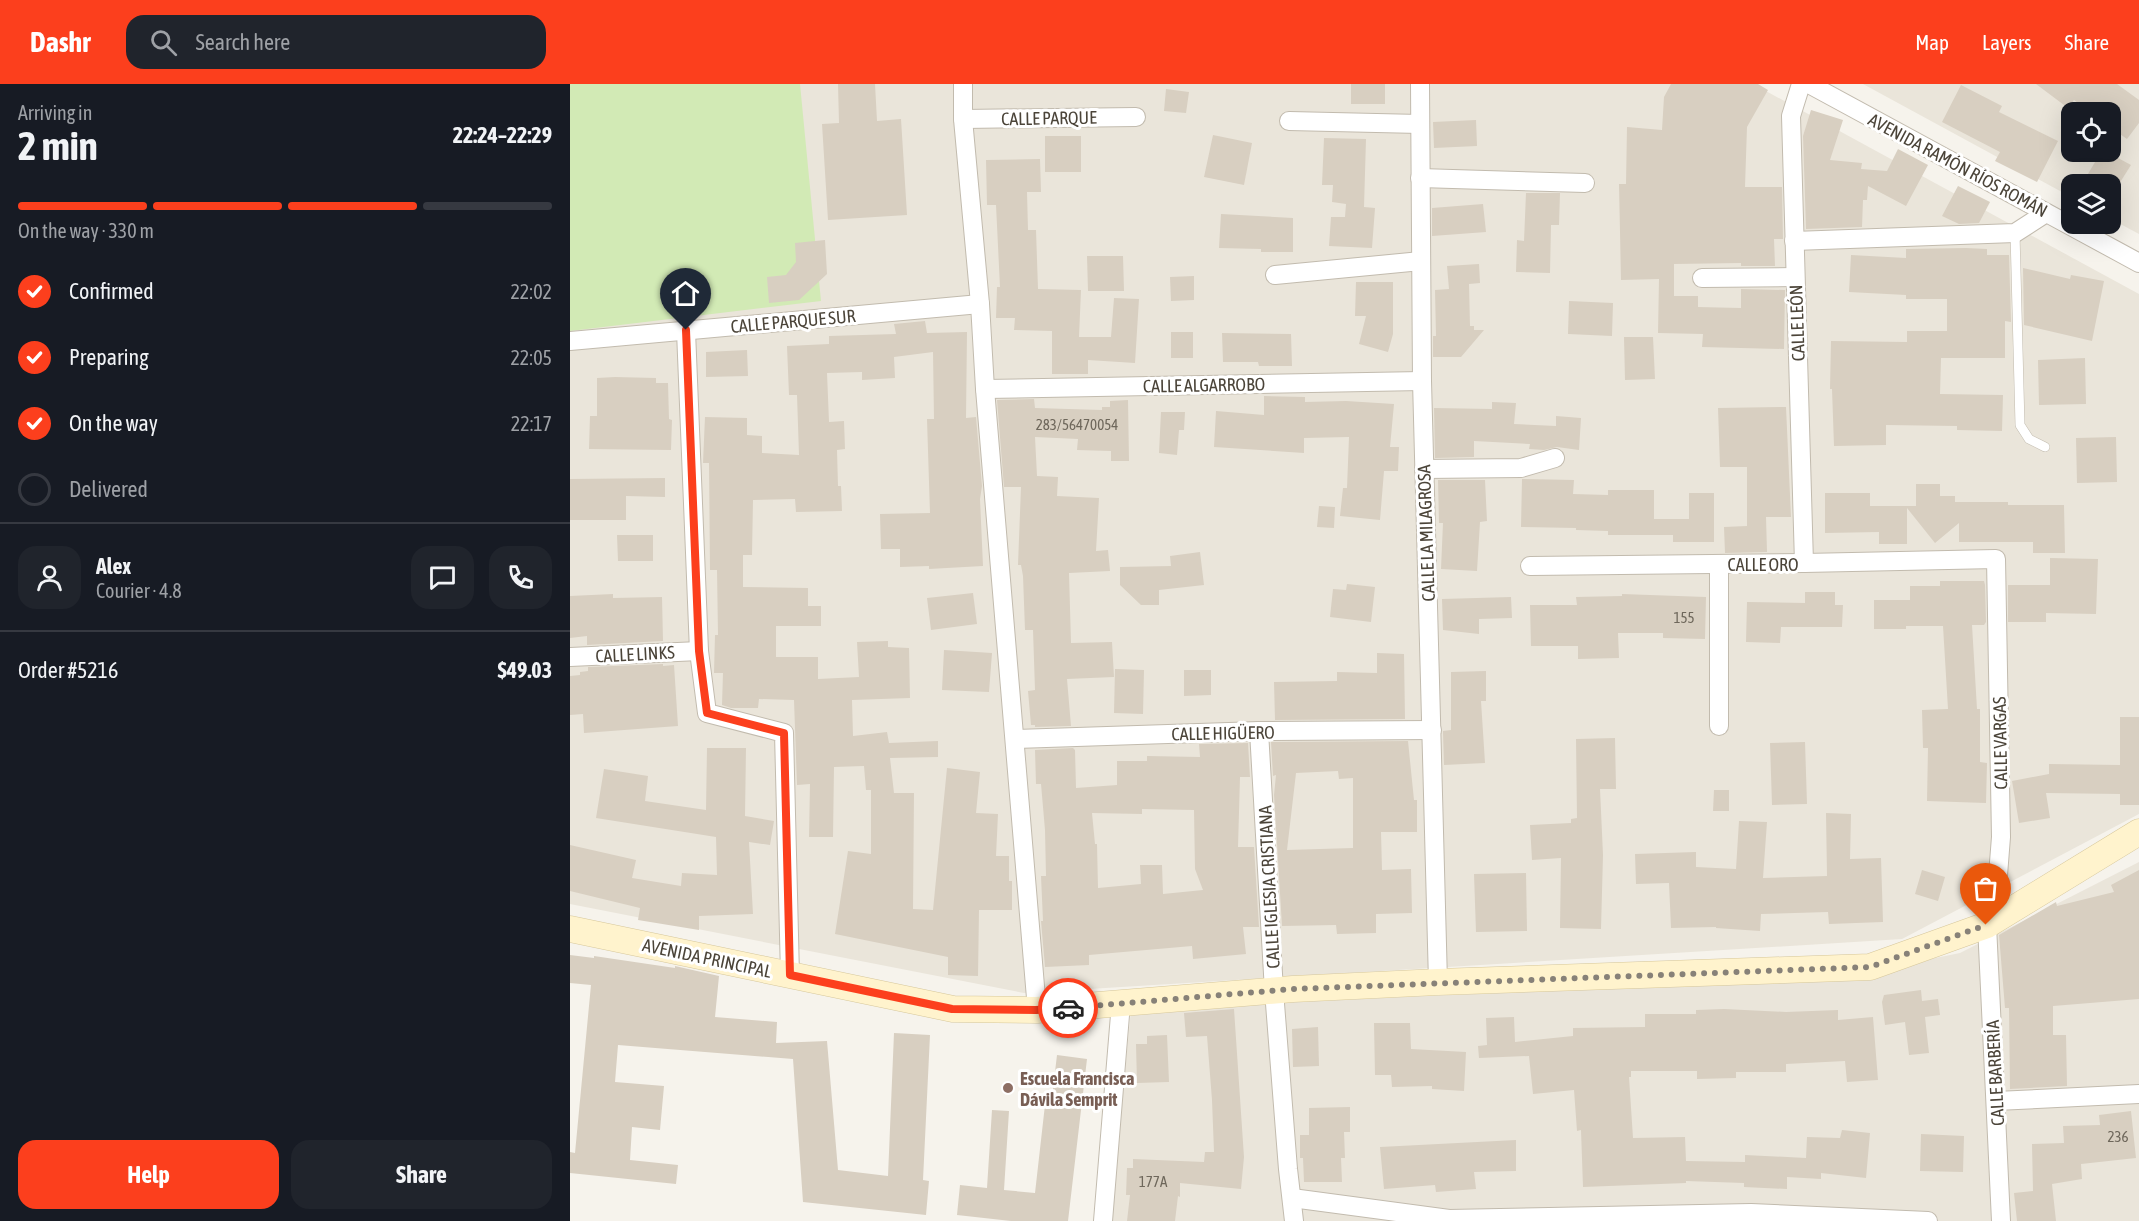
<!DOCTYPE html>
<meta charset="utf-8">
<style>
:root{--surface:#171b24;--page:#20242c;--text:#f1f3f6;--muted:#9ea1a6;--line:#363941;--accent:#fc3f1d}
body{margin:0;font-family:"Asap Condensed",sans-serif;background:var(--page);color:var(--text);height:100vh;display:flex;flex-direction:column;font-size:22px;white-space:nowrap}
*{box-sizing:border-box;margin:0}
p{font-size:20px;color:var(--muted)}
.icon{flex:none;width:33px;height:33px;fill:none;stroke:currentColor;stroke-width:2;stroke-linecap:round;stroke-linejoin:round}
.map{position:relative;flex:1;overflow:hidden}
.drawer{display:flex;flex-direction:column;background:var(--surface);width:570px}
.drawer>*{flex:none}
.controls{position:absolute;left:1491px;top:18px;display:grid;gap:12px}
.controls a{display:grid;place-items:center;width:60px;height:60px;border-radius:12px;background:var(--surface);box-shadow:0 6px 24px #0002;font-size:30px}
.pin{position:absolute;display:grid;place-items:center;width:51px;height:51px;color:#fff;margin:-62px -26px;border-radius:50% 50% 50% 0;rotate:-45deg;box-shadow:0 0 6px #0007}
.pin .icon{rotate:45deg}
.courier{position:absolute;display:grid;place-items:center;width:60px;height:60px;margin:-30px;border:4px solid #fc3f1d;border-radius:50%;background:#fff;color:#222;box-shadow:0 2px 8px #0007}
.head em{font-style:normal;font-weight:700}
.head div{display:flex;flex-direction:column-reverse}
.head{display:flex;align-items:center;justify-content:space-between;height:102px;padding:0 18px}
h1{font-size:39px;font-weight:700;line-height:45px}
.bar{display:grid;grid-template-columns:repeat(4,1fr);gap:9px 6px;align-content:center;height:72px;padding:0 18px}
.bar i{height:8px;border-radius:4px;background:var(--line)}
.bar .active{background:var(--accent)}
.bar p{grid-column:span 4}
.line{display:flex;align-items:center;gap:15px;padding:0 18px;border-top:2px solid var(--line)}
.line div{flex:1}
.round{display:grid;place-items:center;flex:none;width:63px;height:63px;border-radius:18px;background:var(--page)}
ol{padding:0 18px;list-style:none}
li{display:flex;align-items:center;gap:18px;height:66px}
li p{margin-inline-start:auto}
li .icon{padding:6px;border-radius:50%;background:var(--accent);color:#fff;stroke-width:4}
li:last-child{color:var(--muted)}
li i{width:33px;height:33px;border:3px solid var(--line);border-radius:50%}
.cta{display:flex;gap:12px;margin-top:auto;padding:12px 18px}
.cta a{flex:1;height:69px;border-radius:18px;background:var(--accent);color:#fff;font-size:24px;font-weight:700;line-height:69px;text-align:center}
.cta a+a{background:var(--page);color:var(--text)}
header{display:flex;align-items:center;gap:36px;box-sizing:border-box;height:84px;padding:0 30px;background:var(--accent);color:#fff}
header strong{font-size:28px}
nav{display:flex;gap:33px;margin-inline-start:auto;font-size:21px}
.search{width:420px;height:54px;background:var(--page);display:flex;align-items:center;gap:15px;box-sizing:border-box;padding:0 21px;border-radius:18px;color:var(--muted);font-size:22px}
main{display:flex;flex:1;min-height:0}
.map>svg:first-child{display:block}
.residential{fill:#eae5da;fill-rule:evenodd}
.green{fill:#d2eab5}
.building{fill:#d8cfc1;fill-rule:evenodd}
.lines{fill:none;stroke-linecap:round;stroke-linejoin:round}
.lane-casing{stroke:#c2bbae;stroke-width:10}
.street-casing{stroke:#c2bbae;stroke-width:20}
.secondary-casing{stroke:#d6c79b;stroke-width:27}
.lane{stroke:#fff;stroke-width:9}
.street{stroke:#fff;stroke-width:18}
.secondary{stroke:#fff3cd;stroke-width:26}
.done{stroke:#878178;stroke-width:6;stroke-dasharray:0 10.8}
.route{stroke:#fc3f1d;stroke-width:8}
.education-dot{fill:#8d6e63;stroke:#fff;stroke-width:2}
.labels{text-anchor:middle;dominant-baseline:central;stroke-width:6;stroke-linejoin:round;paint-order:stroke}
.number-label{font-size:15px;fill:#6e675b}
.street-label{font-size:18px;fill:#4b4439;stroke:#fff}
.education-label{font-size:18px;font-weight:bold;fill:#785e54;stroke:#fff;text-anchor:start}
</style>
<header>
<strong>Dashr</strong>
<div class="search"><svg class="icon" aria-label="search" viewBox="0 0 24 24"><circle cx="10" cy="10" r="6"/><path d="M15 15l6 6"/></svg>Search here</div>
<nav><a>Map</a><a>Layers</a><a>Share</a></nav>
</header>
<main>
<section class="drawer">
<div class="head"><div><h1>2 min</h1><p>Arriving in</p></div><em>22:24–22:29</em></div>
<div class="bar"><i class="active"></i><i class="active"></i><i class="active"></i><i></i><p>On the way · 330 m</p></div>
<ol>
<li><svg class="icon" aria-label="check" viewBox="0 0 24 24"><path d="M5 12l5 5 9-10"/></svg>Confirmed<p>22:02</p></li>
<li><svg class="icon" aria-label="check" viewBox="0 0 24 24"><path d="M5 12l5 5 9-10"/></svg>Preparing<p>22:05</p></li>
<li><svg class="icon" aria-label="check" viewBox="0 0 24 24"><path d="M5 12l5 5 9-10"/></svg>On the way<p>22:17</p></li>
<li><i></i>Delivered</li>
</ol>
<div class="line" style="height:108px"><a class="round"><svg class="icon" aria-label="person" viewBox="0 0 24 24"><circle cx="12" cy="8" r="4"/><path d="M4 21q1-7 8-7t8 7"/></svg></a><div><b>Alex</b><p>Courier · 4.8</p></div><a class="round"><svg class="icon" aria-label="chat" viewBox="0 0 24 24"><path d="M4 5h16v11H9l-5 4z"/></svg></a><a class="round"><svg class="icon" aria-label="phone" viewBox="0 0 24 24"><path d="M5 4h4l2 5-3 2q2 4 5 5l2-3 5 2v4C11 20 4 13 5 4z"/></svg></a></div>
<div class="line" style="height:78px"><div>Order #5216</div><b>$49.03</b></div>
<div class="cta"><a>Help</a><a>Share</a></div>
</section>
<div class="map">
<svg width="1569" height="1137" viewBox="0 0 1569 1137">
<rect width="100%" height="100%" fill="#f6f3ec"/>
<g class="residential">
<polygon points="0,0 1183,0 1569,210 1569,730 1332,855 454,909 0,820"/>
<path d="M1293 0H1569V150L1541 135 1540 100H1502L1501 113ZM1502 28H1540V68H1502Z"/>
<polygon points="1569,778 1569,1137 541,1137 561,925 1267,894 1390,869"/>
</g>
<polygon class="green" points="0,0 230,0 251,217 0,247"/>
<g class="building">
<polygon points="268,0 305,0 307,37 331,35 337,131 258,136 252,40 269,39"/>
<rect x="781" y="0" width="34" height="20"/>
<polygon points="1101,0 1188,0 1198,6 1177,43 1175,103 1212,103 1213,155 1204,155 1205,182 1171,182 1171,179 1104,180 1104,212 1128,212 1128,223 1171,224 1171,205 1215,206 1214,265 1132,263 1133,250 1088,249 1089,195 1051,196 1049,100 1056,100 1057,43 1092,46 1094,13"/>
<polygon points="1466,0 1547,0 1569,16 1569,39 1557,55 1540,43 1540,28 1521,28 1504,16 1498,24"/>
<polygon points="1391,1 1432,22 1429,28 1488,57 1467,98 1425,77 1430,68 1372,38"/>
<polygon points="596,5 619,8 616,29 594,27"/>
<polygon points="1241,26 1273,36 1260,76 1292,79 1291,85 1317,87 1328,65 1358,81 1336,122 1298,102 1297,116 1293,116 1292,143 1236,145 1233,52"/>
<polygon points="906,36 907,62 864,64 863,38"/>
<polygon points="643,51 682,59 674,101 634,93"/>
<rect x="475" y="52" width="36" height="36"/>
<polygon points="754,54 796,55 794,123 805,124 802,164 759,162 761,133 775,133 776,120 762,118 763,101 752,101"/>
<polygon points="1531,68 1537,68 1561,81 1549,100 1512,100"/>
<polygon points="470,75 471,108 457,108 458,146 466,146 468,205 511,206 509,253 541,253 544,214 569,215 565,279 518,276 518,290 482,290 482,247 444,246 445,234 426,234 427,203 430,203 426,121 417,121 416,76"/>
<polygon points="1388,102 1420,118 1409,139 1389,140 1372,132"/>
<polygon points="956,109 990,109 989,141 981,141 980,189 946,188 947,156 954,157"/>
<polygon points="913,120 916,148 862,152 862,124"/>
<polygon points="651,130 723,134 723,168 691,168 691,165 649,164"/>
<polygon points="255,156 257,190 229,216 199,219 197,193 216,191 226,178 225,159"/>
<polygon points="1396,164 1417,165 1417,171 1439,171 1441,238 1435,237 1435,274 1371,274 1370,310 1433,311 1432,347 1387,346 1387,342 1316,341 1316,361 1264,362 1262,305 1260,305 1261,257 1337,258 1337,247 1377,247 1377,215 1336,215 1336,211 1279,208 1281,171 1336,174 1336,165"/>
<polygon points="517,172 553,172 554,207 518,207"/>
<polygon points="909,180 910,199 899,200 900,242 904,242 904,246 914,246 891,273 863,273 863,252 866,252 865,206 879,205 877,182"/>
<polygon points="1453,184 1500,195 1501,191 1534,197 1522,257 1454,241"/>
<polygon points="624,192 624,216 601,217 600,193"/>
<polygon points="786,198 823,198 823,250 818,268 789,260 796,232 785,232"/>
<polygon points="999,217 1043,219 1042,252 998,250"/>
<polygon points="355,237 357,249 397,248 396,334 406,333 412,402 410,415 413,482 359,485 359,482 330,483 330,465 311,465 310,430 360,429 357,335 364,335 363,268 324,273 325,294 292,296 292,288 257,289 259,338 274,337 275,365 267,366 268,402 271,402 272,427 226,428 225,415 183,416 182,471 173,471 173,503 238,504 238,522 251,522 251,542 206,542 206,573 248,573 248,595 289,593 287,558 318,557 318,563 339,564 340,614 282,616 283,652 317,648 319,659 368,657 368,673 320,674 324,709 344,709 343,825 363,826 377,684 410,688 406,729 428,730 426,772 439,772 439,797 442,797 442,826 409,826 408,892 378,891 378,873 265,850 278,767 301,770 301,706 296,706 294,682 264,683 263,753 239,753 240,700 227,701 224,616 189,615 188,624 161,624 152,621 153,589 144,589 145,551 148,551 147,486 140,486 139,379 133,379 135,333 177,334 177,351 192,352 192,369 229,371 227,311 219,311 217,262 259,260 259,252 326,250 324,240"/>
<rect x="601" y="248" width="22" height="26"/>
<polygon points="652,249 721,250 722,282 689,282 688,278 653,278"/>
<polygon points="1054,253 1083,253 1085,295 1055,296"/>
<polygon points="177,266 178,292 136,293 136,268"/>
<polygon points="1515,274 1516,320 1469,321 1468,276"/>
<polygon points="45,293 86,294 86,299 98,299 99,335 102,336 101,366 19,365 20,332 27,332 27,294"/>
<polygon points="694,312 735,313 735,318 776,317 824,320 820,363 829,363 828,387 814,387 810,436 770,432 773,404 777,404 779,353 734,354 734,369 644,363 646,327 694,331"/>
<polygon points="464,315 465,324 532,326 532,323 540,323 540,317 558,316 559,377 541,377 541,367 507,366 508,355 465,353 467,392 488,393 487,412 529,414 526,467 538,466 540,487 499,489 501,559 542,558 544,593 497,595 501,642 465,643 465,641 461,641 458,607 465,606 463,546 455,546 453,492 451,481 448,481 451,403 434,403 427,316"/>
<polygon points="922,318 946,319 944,340 986,342 986,332 1011,334 1009,366 987,363 974,366 959,365 960,360 904,357 904,373 865,374 864,324 922,325"/>
<polygon points="1216,323 1221,433 1196,433 1197,468 1155,469 1154,443 1177,442 1177,383 1150,383 1148,324"/>
<polygon points="591,328 615,328 614,346 609,346 607,371 589,369"/>
<polygon points="1546,353 1547,398 1507,399 1506,354"/>
<polygon points="95,394 95,413 56,412 56,436 0,436 0,395"/>
<polygon points="952,395 1004,396 1003,410 1038,411 1038,406 1084,406 1084,435 1119,435 1119,409 1144,409 1144,458 1103,458 1103,451 1038,451 1038,447 1006,446 1006,444 951,443"/>
<polygon points="868,396 915,396 917,437 910,438 907,487 871,485 873,439 869,439"/>
<polygon points="1346,400 1370,400 1370,412 1385,412 1385,418 1438,418 1438,421 1494,421 1495,469 1463,469 1463,458 1389,458 1389,439 1365,459 1337,424 1337,460 1309,460 1309,448 1255,449 1255,409 1300,409 1300,422 1346,422"/>
<polygon points="749,422 765,423 764,444 747,443"/>
<polygon points="47,451 83,451 83,477 48,477"/>
<polygon points="630,468 634,501 589,506 589,521 571,521 550,501 550,483 601,482 600,472"/>
<polygon points="1480,474 1528,475 1526,530 1476,529 1476,538 1438,538 1438,501 1480,501"/>
<polygon points="1370,497 1414,497 1415,501 1416,538 1414,541 1402,541 1407,625 1410,625 1410,678 1417,679 1416,719 1357,717 1358,664 1353,664 1352,626 1378,625 1373,542 1336,542 1336,545 1304,545 1304,516 1340,516 1340,502 1370,502"/>
<polygon points="777,500 805,503 801,538 760,533 763,505 776,506"/>
<polygon points="1235,508 1265,508 1265,521 1273,521 1272,543 1211,543 1210,559 1176,558 1177,518 1235,519"/>
<polygon points="403,509 407,540 361,546 357,514"/>
<polygon points="43,510 43,514 92,513 93,557 17,561 17,552 0,554 0,512"/>
<polygon points="1052,510 1136,513 1135,555 1093,554 1093,549 1048,549 1049,574 1008,575 1008,562 961,562 960,521 1007,521 1006,513 1052,512"/>
<polygon points="941,513 942,534 909,535 909,550 873,546 872,515"/>
<polygon points="374,566 422,569 419,608 372,606"/>
<polygon points="807,569 834,570 835,635 705,636 704,598 767,597 767,588 807,589"/>
<polygon points="93,580 93,582 104,581 108,642 14,649 13,630 0,631 0,592 10,591 10,588 18,587 18,583"/>
<polygon points="545,585 574,586 573,630 544,629"/>
<polygon points="614,586 641,586 641,611 614,612"/>
<polygon points="916,587 916,617 911,617 915,679 874,681 873,649 873,647 881,646 881,588"/>
<polygon points="1550,633 1569,633 1569,721 1550,721 1550,710 1476,709 1480,734 1449,739 1442,697 1479,690 1479,680 1550,681"/>
<polygon points="1045,654 1046,705 1030,705 1033,771 1031,845 990,844 991,774 962,776 960,741 1001,739 1001,735 1007,734 1006,655"/>
<path d="M838 657 844 716H847V748H811L812 786 841 785 842 829 806 830V849L767 850 766 841 712 842 704 711 706 691 703 692 701 658ZM768 687 769 695 783 694V764L717 766 726 689Z"/>
<polygon points="1235,658 1237,720 1202,721 1200,659"/>
<path d="M678 659 680 693H670L668 763H684L689 843H673L676 870 623 875 622 862 519 871V881L475 883 471 837H473L471 792H476L475 746 471 700H466L465 666 503 664 505 666 506 704 547 701V677H577V672L630 673 629 660ZM572 725 624 726 625 785 633 806 593 810 592 781H570L571 800 528 804 527 760H525L522 729 572 730Z"/>
<polygon points="137,664 176,664 175,732 204,737 200,761 179,758 183,830 129,832 129,846 68,836 70,824 0,807 0,761 66,776 62,794 111,802 112,789 147,791 146,753 26,734 34,685 78,692 75,717 136,726"/>
<polygon points="1144,706 1159,706 1159,727 1143,727"/>
<polygon points="1256,729 1281,730 1280,775 1311,774 1313,838 1259,840 1258,828 1191,830 1190,847 1146,844 1146,843 1101,844 1099,799 1066,800 1065,770 1126,768 1126,783 1166,785 1169,737 1197,738 1193,794 1257,792"/>
<polygon points="1352,786 1375,793 1368,817 1345,810"/>
<polygon points="1569,786 1569,915 1483,922 1483,951 1496,951 1497,1002 1440,1005 1439,924 1435,924 1429,851 1486,818 1487,822 1544,808 1541,801"/>
<polygon points="956,789 957,847 906,848 904,790"/>
<polygon points="0,871 24,874 24,872 105,884 105,882 149,892 145,933 207,938 206,959 257,957 268,1086 318,1092 324,949 360,951 353,1096 359,1097 356,1131 233,1118 223,975 48,961 45,998 94,1002 90,1046 62,1043 60,1076 108,1081 106,1100 0,1089 0,1068 5,1069 21,901 0,899"/>
<polygon points="1351,906 1352,917 1368,915 1370,931 1355,933 1359,969 1339,971 1335,938 1315,941 1312,918 1314,911"/>
<polygon points="664,925 674,1073 671,1105 610,1099 610,1113 608,1112 605,1137 557,1137 560,1111 556,1111 557,1084 563,1084 563,1075 634,1078 635,1068 644,1068 642,1016 637,952 616,953 614,929"/>
<polygon points="1154,925 1216,928 1268,926 1268,936 1303,933 1308,996 1277,998 1275,977 1216,980 1216,988 1166,988 1166,994 1127,995 1127,987 1061,987 1061,993 1059,993 1063,1054 1115,1053 1116,1077 1175,1078 1175,1071 1236,1074 1237,1053 1270,1054 1272,1046 1300,1049 1296,1094 1251,1089 1251,1095 1217,1093 1217,1105 1174,1103 1174,1099 1116,1097 1116,1099 1013,1103 1011,1046 1007,1047 1004,1006 963,1010 959,972 909,974 908,962 917,961 916,934 944,933 945,958 1003,952 1003,944 1075,943 1075,930 1126,930 1126,926"/>
<polygon points="804,939 840,939 841,965 896,968 894,1007 862,1005 862,1002 822,1003 821,991 805,991"/>
<polygon points="748,943 749,982 723,983 722,945"/>
<polygon points="597,951 599,998 567,999 566,960 577,960 577,952"/>
<polygon points="487,971 517,975 498,1137 441,1137 387,1131 390,1101 417,1104 422,1026 439,1027 434,1106 465,1109 476,1012 482,1013"/>
<polygon points="780,1023 780,1048 774,1048 775,1074 771,1074 772,1098 734,1098 733,1074 730,1074 730,1051 739,1051 739,1024"/>
<polygon points="1561,1027 1566,1074 1511,1080 1512,1095 1482,1100 1486,1137 1447,1137 1444,1109 1463,1107 1462,1060 1494,1059 1493,1042 1530,1041 1529,1031"/>
<polygon points="1351,1050 1394,1052 1393,1088 1350,1087"/>
<polygon points="946,1056 946,1087 904,1088 906,1105 866,1108 865,1101 814,1105 810,1063"/>
</g>
<g class="lines">
<g class="lane-casing">
<polyline id="lane" points="1445,149 1450,341 1459,355 1475,363"/>
</g>
<g class="street-casing">
<g id="street">
<polyline points="393,0 393,35 410,220 415,305 467,926"/>
<polyline points="850,0 852,297 868,898"/>
<polyline points="1231,0 1221,32 1234,479"/>
<polyline points="1239,0 1569,179"/>
<polyline points="393,35 566,33"/>
<polyline points="719,37 850,40"/>
<polyline points="850,94 1015,99"/>
<polyline points="1224,157 1445,149 1476,129"/>
<polyline points="705,191 851,177"/>
<polyline points="1132,194 1225,193"/>
<polyline points="116,247 129,567 137,629 214,649 220,891"/>
<polyline points="0,257 410,220"/>
<polyline points="415,305 852,297"/>
<polyline points="854,385 951,384 985,374"/>
<polyline points="1149,480 1149,642"/>
<polyline points="960,482 1234,479 1426,475 1431,753 1428,791 1417,841 1431,1137"/>
<polyline points="0,573 129,567"/>
<polyline points="689,647 704,907 718,1085 724,1137"/>
<polyline points="445,655 689,647 862,646"/>
<polyline points="1426,1017 1569,1010"/>
<polyline points="722,1114 879,1135 1181,1129 1358,1137"/>
<polyline points="533,1137 551,919"/>
</g>
</g>
<g class="secondary-casing">
<polyline id="secondary" points="0,845 383,925 467,926 723,905 868,898 1300,883 1417,841 1569,748"/>
</g>
<use href="#lane" class="lane"/>
<use href="#street" class="street"/>
<use href="#secondary" class="secondary"/>
</g>
<g class="lines">
<polyline class="done" points="498,924 723,905 1300,883 1416,841"/>
<polyline class="route" points="116,246 129,567 137,629 214,649 220,891 382,925 466,926 498,924"/>
</g>
<circle class="education-dot" cx="438" cy="1004" r="6"/>
<g class="labels">
<g class="number-label">
<text x="507" y="340">283/56470054</text>
<text x="1114" y="533">155</text>
<text x="1548" y="1052">236</text>
<text x="583" y="1097">177A</text>
</g>
<g class="street-label">
<text transform="translate(479 34) rotate(-1)">CALLE PARQUE</text>
<text transform="translate(1388 81) rotate(28)">AVENIDA RAMÓN RÍOS ROMÁN</text>
<text transform="translate(223 237) rotate(-5)">CALLE PARQUE SUR</text>
<text transform="translate(1227 239) rotate(-92)">CALLE LEÓN</text>
<text transform="translate(634 301) rotate(-1)">CALLE ALGARROBO</text>
<text transform="translate(856 449) rotate(-92)">CALLE LA MILAGROSA</text>
<text x="1193" y="480">CALLE ORO</text>
<text transform="translate(65 570) rotate(-3)">CALLE LINKS</text>
<text transform="translate(653 649) rotate(-1)">CALLE HIGÜERO</text>
<text transform="translate(1430 659) rotate(-91)">CALLE VARGAS</text>
<text transform="translate(699 803) rotate(-93)">CALLE IGLESIA CRISTIANA</text>
<text transform="translate(137 874) rotate(12)">AVENIDA PRINCIPAL</text>
<text transform="translate(1425 989) rotate(-93)">CALLE BARBERÍA</text>
</g>
<g class="education-label">
<text x="450" y="994">Escuela Francisca<tspan x="450" dy="21">Dávila Semprit</tspan></text>
</g>
</g>
</svg>
<div class="controls">
<a><svg class="icon" aria-label="locate" viewBox="0 0 24 24"><circle cx="12" cy="12" r="6"/><path d="M12 2v4M12 18v4M2 12h4M18 12h4"/></svg></a>
<a><svg class="icon" aria-label="layers" viewBox="0 0 24 24"><path d="M12 4l9 5-9 5-9-5zM3 14l9 5 9-5"/></svg></a>
</div>
<div class="pin" style="left:1416px;top:841px;background:#ea580c"><svg class="icon" aria-label="bag" viewBox="0 0 24 24"><path d="M5 8h14l-1 12H6zM9 8a3 3 0 0 1 6 0"/></svg></div>
<div class="pin" style="left:116px;top:246px;background:#1f2937"><svg class="icon" aria-label="home" viewBox="0 0 24 24"><path d="M3 11l9-7 9 7M6 9v11h12V9"/></svg></div>
<div class="courier" style="left:498px;top:924px"><svg class="icon" aria-label="car" viewBox="0 0 24 24"><path d="M5 17H2v-5l4-1 3-4h7l3 4 3 1v5h-3M9 17h6M6 11h13"/><circle cx="7" cy="17" r="2"/><circle cx="17" cy="17" r="2"/></svg></div>
</div>
</main>
